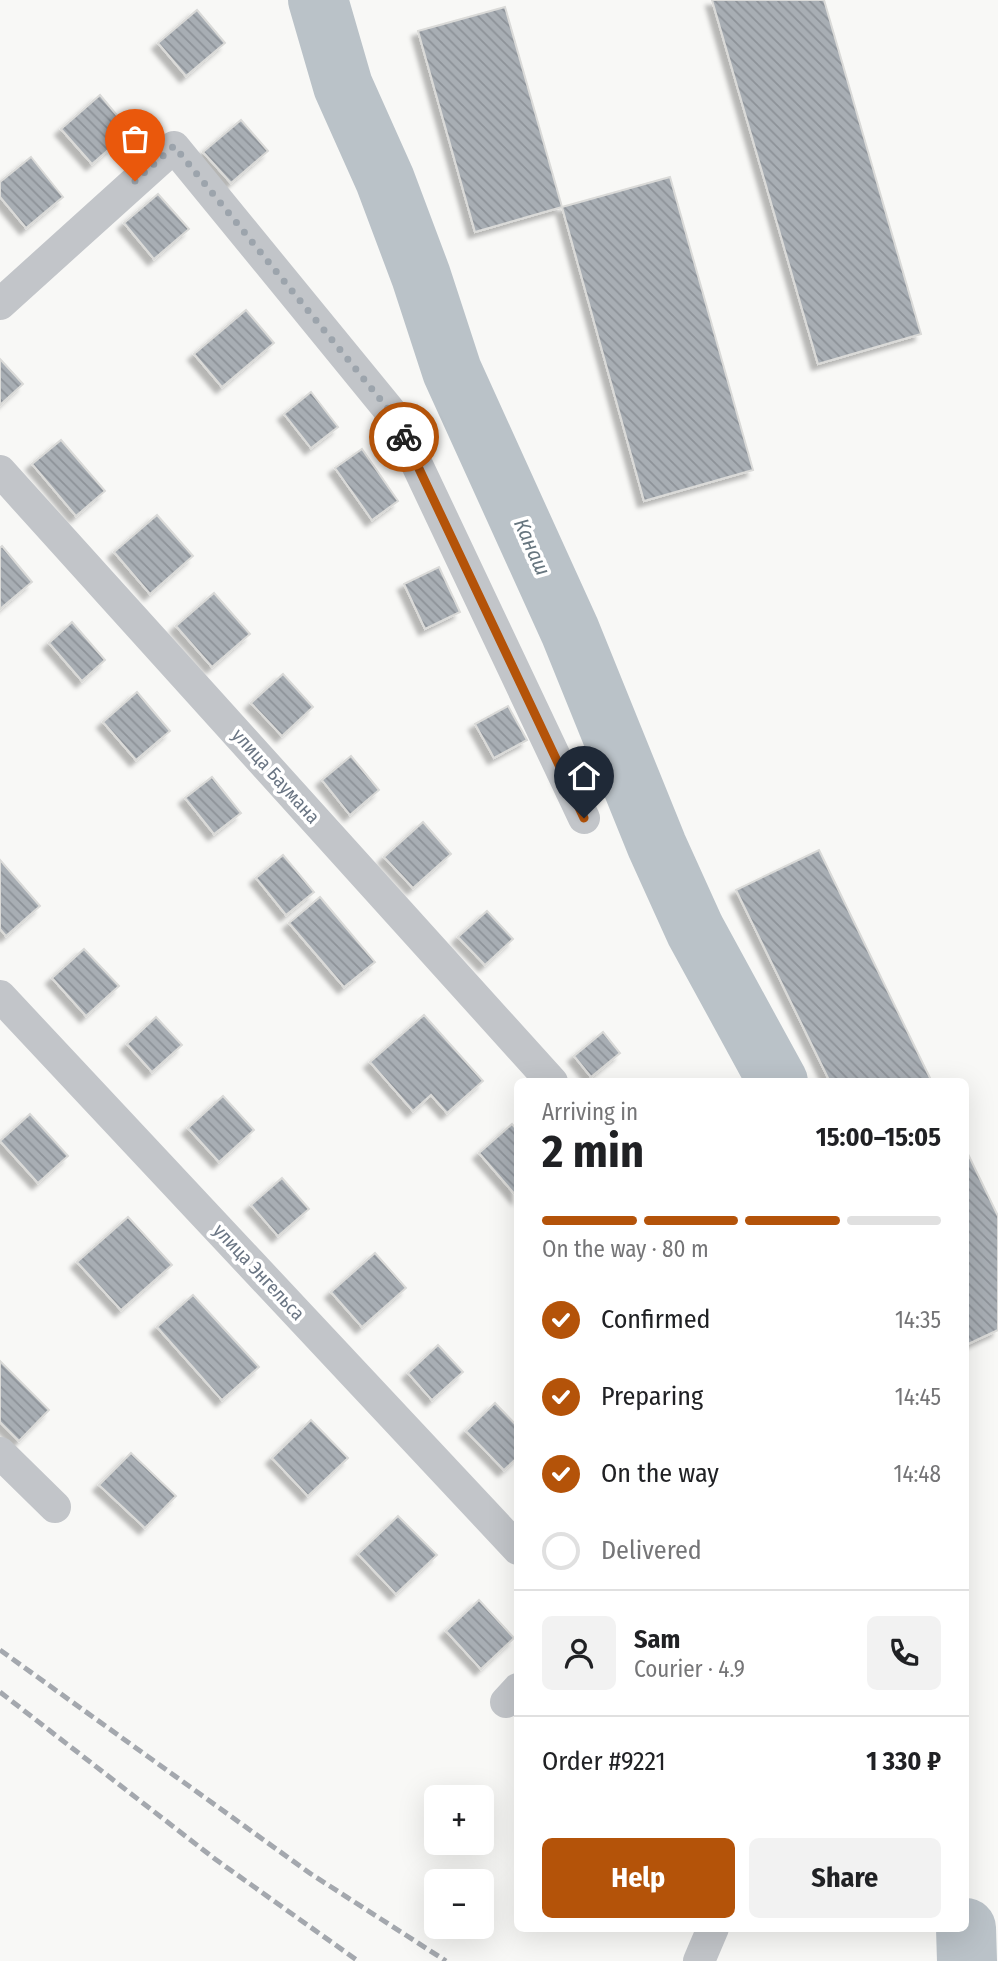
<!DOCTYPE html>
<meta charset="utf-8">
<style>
:root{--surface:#fff;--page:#f2f2f2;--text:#202124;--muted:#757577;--line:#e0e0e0;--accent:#b45309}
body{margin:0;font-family:"Fira Sans Condensed",sans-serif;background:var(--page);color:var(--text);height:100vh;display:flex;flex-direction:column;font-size:26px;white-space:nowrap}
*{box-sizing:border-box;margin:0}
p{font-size:23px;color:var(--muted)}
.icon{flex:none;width:38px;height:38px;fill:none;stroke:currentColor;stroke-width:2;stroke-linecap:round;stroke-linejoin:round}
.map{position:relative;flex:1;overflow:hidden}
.sheet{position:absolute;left:514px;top:1078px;width:455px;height:854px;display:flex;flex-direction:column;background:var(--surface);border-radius:10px;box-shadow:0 7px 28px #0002}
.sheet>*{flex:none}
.buttons{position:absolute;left:424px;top:1785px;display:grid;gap:14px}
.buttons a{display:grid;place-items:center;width:70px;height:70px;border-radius:10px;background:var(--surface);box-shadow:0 7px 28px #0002;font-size:35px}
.pin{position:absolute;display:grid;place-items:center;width:60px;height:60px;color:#fff;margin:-72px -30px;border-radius:50% 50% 50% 0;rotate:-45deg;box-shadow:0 0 7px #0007}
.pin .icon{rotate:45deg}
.courier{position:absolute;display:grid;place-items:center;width:70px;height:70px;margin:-35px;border:5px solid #b45309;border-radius:50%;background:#fff;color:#222;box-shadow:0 2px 9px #0007}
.overview em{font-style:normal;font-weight:700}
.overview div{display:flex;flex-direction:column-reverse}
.overview{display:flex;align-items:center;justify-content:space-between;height:119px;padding:0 28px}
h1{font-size:46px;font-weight:700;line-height:52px}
.bar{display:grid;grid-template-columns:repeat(4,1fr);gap:10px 7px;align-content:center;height:84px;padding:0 28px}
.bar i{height:9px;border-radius:5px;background:var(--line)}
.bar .on{background:var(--accent)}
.bar p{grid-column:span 4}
.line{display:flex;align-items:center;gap:18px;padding:0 28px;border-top:2px solid var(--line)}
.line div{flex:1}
.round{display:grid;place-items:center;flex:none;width:74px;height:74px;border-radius:10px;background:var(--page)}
ol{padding:0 28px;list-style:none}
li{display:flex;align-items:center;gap:21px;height:77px}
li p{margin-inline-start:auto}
li .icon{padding:7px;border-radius:50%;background:var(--accent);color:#fff;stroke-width:4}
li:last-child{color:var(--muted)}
li i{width:38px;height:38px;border:4px solid var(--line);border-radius:50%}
.action{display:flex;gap:14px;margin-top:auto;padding:14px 28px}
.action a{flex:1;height:80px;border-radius:10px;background:var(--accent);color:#fff;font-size:28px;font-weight:700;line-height:80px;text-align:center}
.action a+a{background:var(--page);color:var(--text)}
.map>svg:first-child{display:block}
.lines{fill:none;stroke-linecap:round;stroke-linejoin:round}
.river{stroke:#bac2c8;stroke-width:60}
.building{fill:url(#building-back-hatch);stroke:#dadad8;stroke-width:2;filter:url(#shadow)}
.street{stroke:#c2c5c9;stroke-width:32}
.rail{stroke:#a4a8ae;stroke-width:5;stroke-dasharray:10 5;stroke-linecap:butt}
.done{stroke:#9ca4ac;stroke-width:7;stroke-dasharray:0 12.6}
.route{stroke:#b45309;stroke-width:9}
.labels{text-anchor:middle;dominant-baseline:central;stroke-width:7;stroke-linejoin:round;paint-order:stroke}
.street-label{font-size:19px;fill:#6b7684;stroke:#fff}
.water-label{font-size:21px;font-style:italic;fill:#67767f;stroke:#fff}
</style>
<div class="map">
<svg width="998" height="1961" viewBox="0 0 998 1961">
<defs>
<pattern id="building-back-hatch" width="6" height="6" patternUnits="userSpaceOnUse" patternTransform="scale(1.75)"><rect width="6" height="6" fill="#a8aeb4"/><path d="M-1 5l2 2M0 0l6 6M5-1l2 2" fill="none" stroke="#8d9298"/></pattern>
<filter id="shadow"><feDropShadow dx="-6" dy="6" stdDeviation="2" flood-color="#0004"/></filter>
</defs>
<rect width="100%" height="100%" fill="#f8f8f6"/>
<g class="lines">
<g class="river">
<polyline points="318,0 343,86 385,180 421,276 452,371 570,631 657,846 695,930 778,1082"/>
<polyline points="966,1928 967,1961"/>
</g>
</g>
<g class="building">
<polygon points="712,0 824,0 921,334 818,364"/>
<polygon points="505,7 562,207 475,232 418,31"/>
<polygon points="197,10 225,43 186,76 158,43"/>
<polygon points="100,95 130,131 92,164 61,129"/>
<polygon points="241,120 268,151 231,183 203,152"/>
<polygon points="31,157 63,197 26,228 0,197 0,182"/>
<polygon points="670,177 753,470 644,501 562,207"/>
<polygon points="158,194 189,229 154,259 124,223"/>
<polygon points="246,310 274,343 222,387 194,354"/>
<polygon points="0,359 23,384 0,405"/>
<polygon points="311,392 338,427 311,448 284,414"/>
<polygon points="61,440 105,491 76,516 32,464"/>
<polygon points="362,449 398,501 372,520 335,468"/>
<polygon points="157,515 193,556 150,594 114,552"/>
<polygon points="2,546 32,582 0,609 0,548"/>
<polygon points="439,567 460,612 425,629 404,584"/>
<polygon points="214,593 250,634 212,667 176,626"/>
<polygon points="72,622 105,660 82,681 49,643"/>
<polygon points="283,674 313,707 282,736 251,703"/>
<polygon points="137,692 170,731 136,760 103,722"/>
<polygon points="508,706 527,740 494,758 475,724"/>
<polygon points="351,756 379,790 350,815 322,780"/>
<polygon points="212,777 241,813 214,834 185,798"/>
<polygon points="423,822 451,854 413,888 384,857"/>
<polygon points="819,850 932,1082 830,1082 736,890"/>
<polygon points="283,855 314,892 286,915 256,878"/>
<polygon points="0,860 40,906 6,936 0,929"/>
<polygon points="320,897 375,962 344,987 289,923"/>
<polygon points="487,911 513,939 485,965 458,937"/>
<polygon points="84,949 119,986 86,1016 52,978"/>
<polygon points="424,1015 483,1081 447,1113 431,1095 413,1111 370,1062"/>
<polygon points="156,1017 182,1045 152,1072 127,1044"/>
<polygon points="603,1032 620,1053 591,1077 574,1056"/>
<polygon points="223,1096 254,1130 219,1162 188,1128"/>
<polygon points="30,1114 68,1156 38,1183 0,1141"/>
<polygon points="512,1124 518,1131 518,1198 479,1153"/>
<polygon points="966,1150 998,1216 998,1330 966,1345"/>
<polygon points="282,1178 309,1209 278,1236 251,1205"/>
<polygon points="128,1217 172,1265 121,1310 77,1262"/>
<polygon points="375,1253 406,1288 362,1327 331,1292"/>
<polygon points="193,1295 259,1367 222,1400 157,1327"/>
<polygon points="438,1345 463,1372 432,1400 408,1373"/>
<polygon points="0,1361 49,1410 19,1441 0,1422"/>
<polygon points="495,1403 518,1427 518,1457 504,1470 466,1431"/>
<polygon points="311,1420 348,1458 308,1496 272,1458"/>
<polygon points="131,1453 176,1496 145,1528 99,1485"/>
<polygon points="398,1516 437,1555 396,1594 358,1554"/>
<polygon points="479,1600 514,1638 481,1669 446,1631"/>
</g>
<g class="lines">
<g class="street">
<polyline points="0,304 174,147 394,416 584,818"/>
<polyline points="0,471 552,1082"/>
<polyline points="0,996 518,1549"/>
<polyline points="0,1453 55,1507"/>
<polyline points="506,1702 518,1689"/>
<polyline points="699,1961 713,1928"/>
</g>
<g class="rail">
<polyline points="0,1650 311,1874 446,1961"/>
<polyline points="0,1692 215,1859 358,1961"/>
</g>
</g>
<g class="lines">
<polyline class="done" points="135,181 174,146 394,416 404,437"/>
<polyline class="route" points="404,437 584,818"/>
</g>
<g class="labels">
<g class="street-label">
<text transform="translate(276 776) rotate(48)">улица Баумана</text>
<text transform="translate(259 1272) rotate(47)">улица Энгельса</text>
</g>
<g class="water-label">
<text transform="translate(532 547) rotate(66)">Канаш</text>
</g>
</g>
</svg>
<div class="buttons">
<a>+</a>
<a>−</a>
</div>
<div class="pin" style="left:135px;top:181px;background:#ea580c"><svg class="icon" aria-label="bag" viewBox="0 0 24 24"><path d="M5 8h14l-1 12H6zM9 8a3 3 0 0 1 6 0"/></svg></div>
<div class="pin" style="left:584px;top:818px;background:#1f2937"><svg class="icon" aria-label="home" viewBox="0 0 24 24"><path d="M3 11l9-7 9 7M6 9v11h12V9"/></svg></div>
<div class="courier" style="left:404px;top:437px"><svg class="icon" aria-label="bike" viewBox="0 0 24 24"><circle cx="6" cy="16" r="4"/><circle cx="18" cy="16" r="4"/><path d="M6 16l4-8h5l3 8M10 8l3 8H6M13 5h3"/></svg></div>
<section class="sheet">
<div class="overview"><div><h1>2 min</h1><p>Arriving in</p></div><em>15:00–15:05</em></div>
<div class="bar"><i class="on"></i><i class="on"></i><i class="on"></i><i></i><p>On the way · 80 m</p></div>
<ol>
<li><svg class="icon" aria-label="check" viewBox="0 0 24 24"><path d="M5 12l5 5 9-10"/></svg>Confirmed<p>14:35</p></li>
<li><svg class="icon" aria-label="check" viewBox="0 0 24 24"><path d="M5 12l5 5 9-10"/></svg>Preparing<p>14:45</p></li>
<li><svg class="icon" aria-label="check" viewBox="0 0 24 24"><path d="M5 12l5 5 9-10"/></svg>On the way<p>14:48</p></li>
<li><i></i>Delivered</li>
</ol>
<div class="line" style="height:126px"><a class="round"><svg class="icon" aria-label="person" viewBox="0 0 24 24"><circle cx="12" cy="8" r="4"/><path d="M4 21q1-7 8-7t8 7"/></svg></a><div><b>Sam</b><p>Courier · 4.9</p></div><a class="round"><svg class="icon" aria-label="phone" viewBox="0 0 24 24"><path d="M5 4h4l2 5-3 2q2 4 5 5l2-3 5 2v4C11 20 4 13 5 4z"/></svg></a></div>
<div class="line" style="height:91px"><div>Order #9221</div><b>1 330 ₽</b></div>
<div class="action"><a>Help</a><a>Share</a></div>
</section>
</div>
